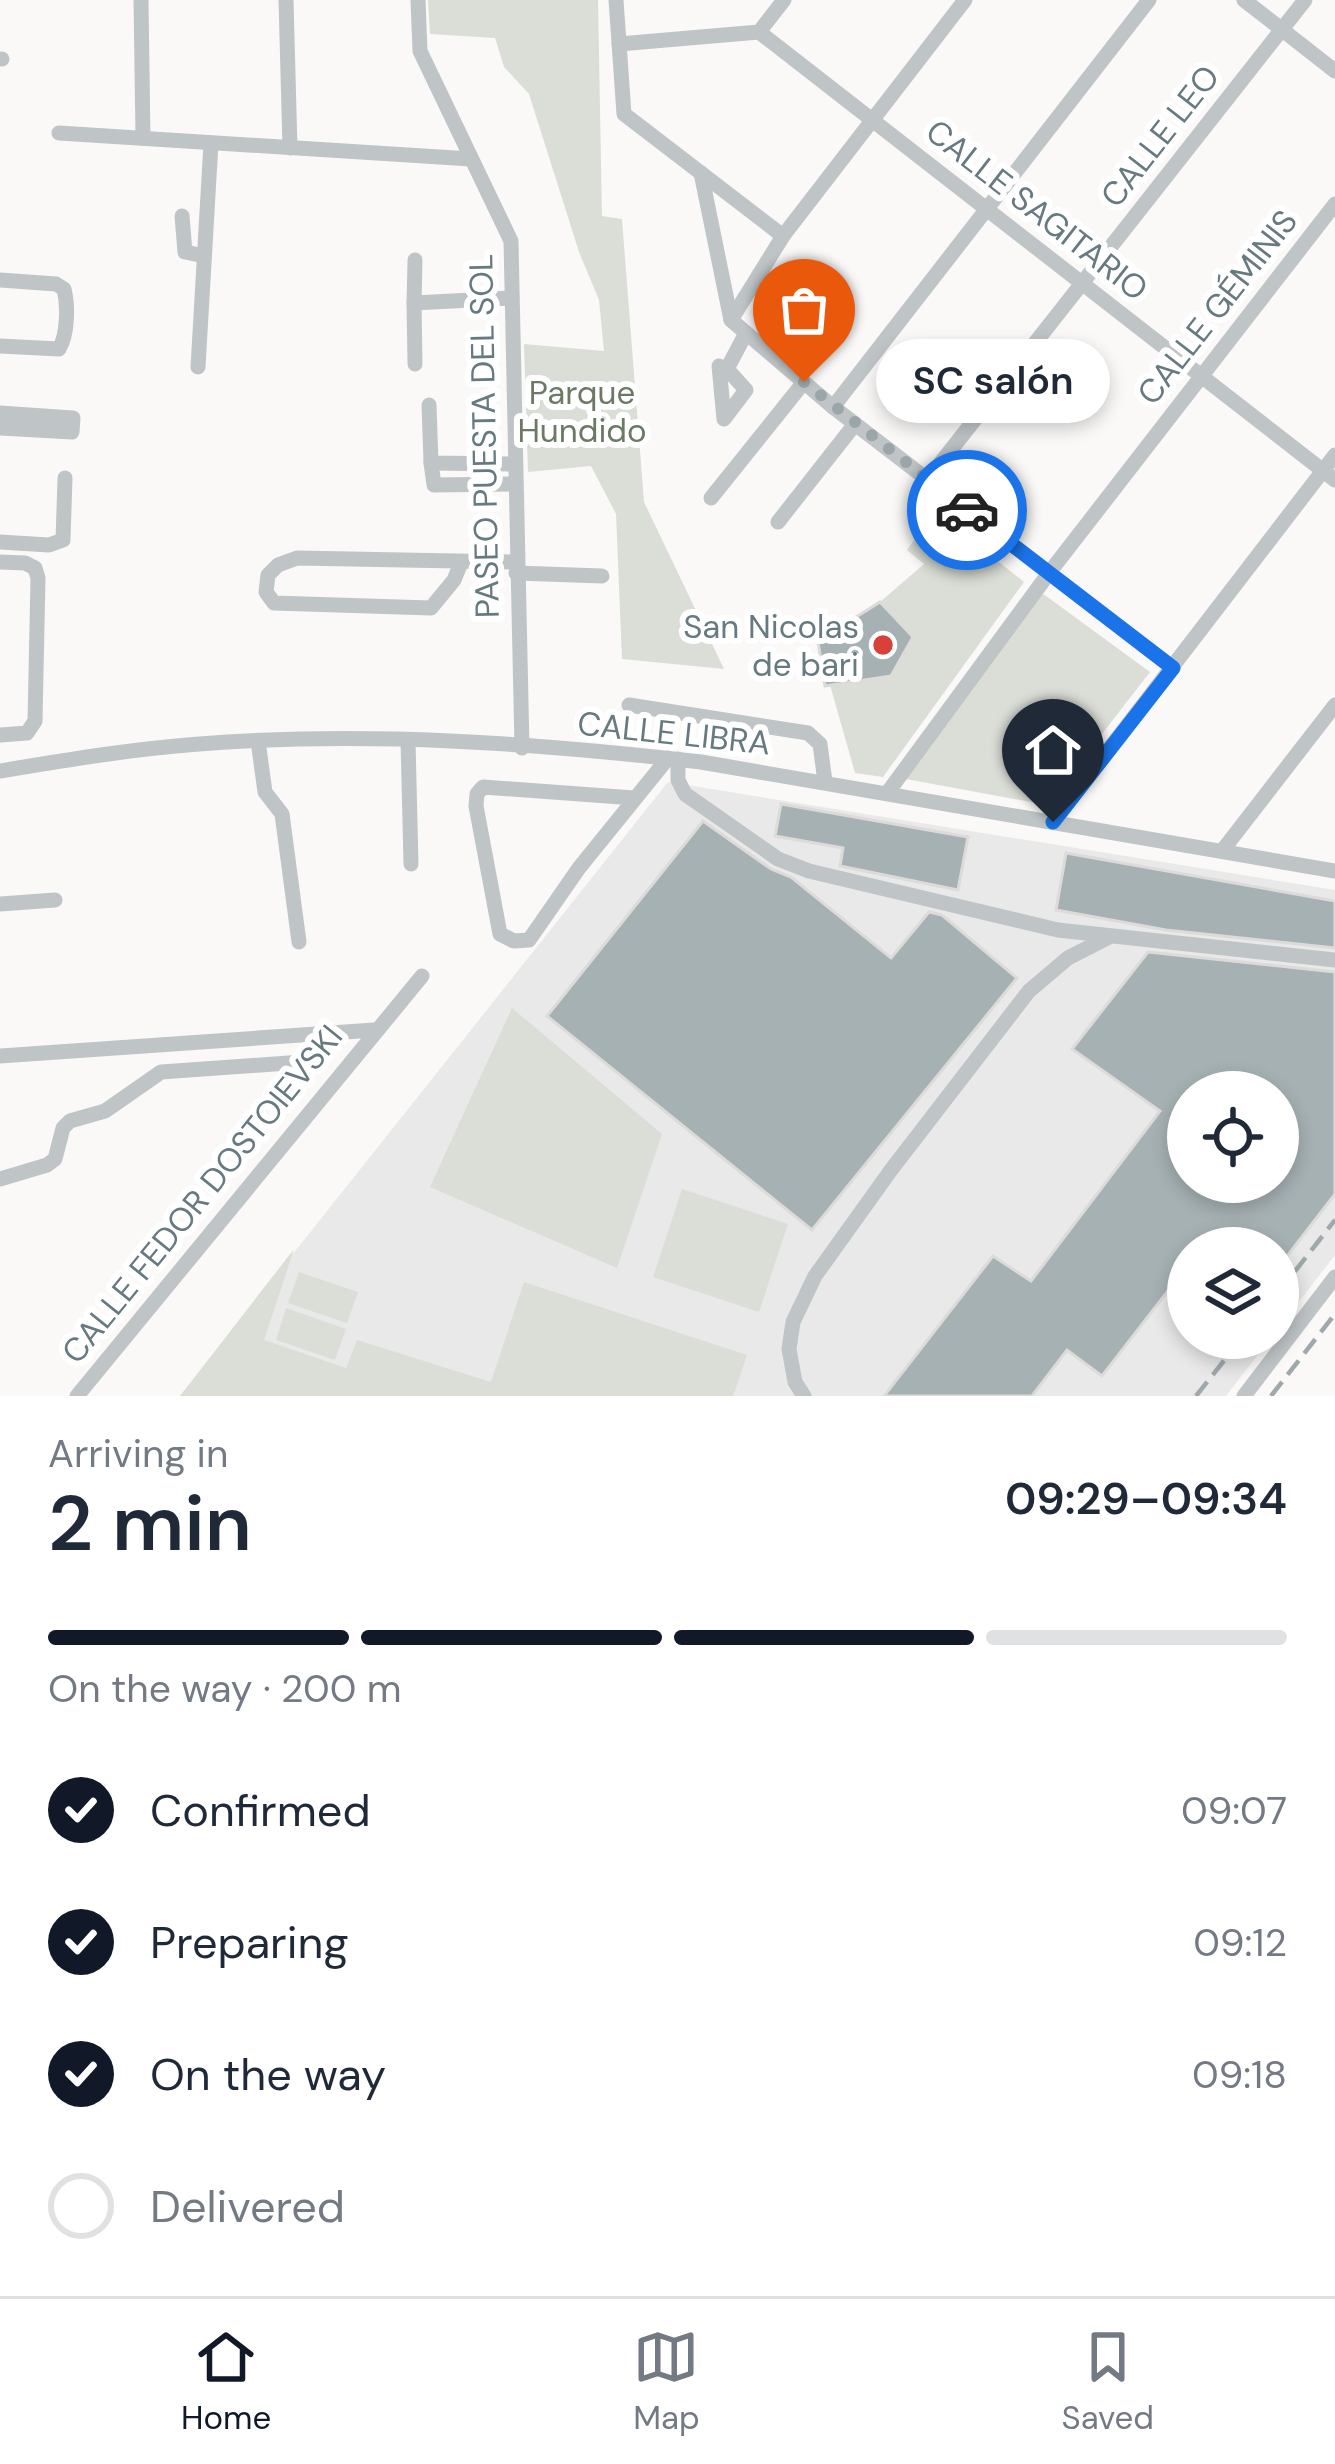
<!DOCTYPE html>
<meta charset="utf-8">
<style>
:root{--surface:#fff;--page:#f6f6f7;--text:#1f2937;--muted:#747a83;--line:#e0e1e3;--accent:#111827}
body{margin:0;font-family:"DM Sans",sans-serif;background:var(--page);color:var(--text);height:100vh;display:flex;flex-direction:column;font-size:45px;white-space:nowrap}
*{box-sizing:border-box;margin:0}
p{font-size:39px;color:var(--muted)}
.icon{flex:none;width:66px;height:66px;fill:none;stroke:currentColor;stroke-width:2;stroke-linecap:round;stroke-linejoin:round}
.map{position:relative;height:1396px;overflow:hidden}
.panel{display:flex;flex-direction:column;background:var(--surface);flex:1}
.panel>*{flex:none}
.fabs{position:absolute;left:1167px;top:1071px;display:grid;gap:24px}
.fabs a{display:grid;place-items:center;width:132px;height:132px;border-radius:50%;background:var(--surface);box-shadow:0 6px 18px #0003;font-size:60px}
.pin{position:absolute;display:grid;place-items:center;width:102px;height:102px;color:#fff;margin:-123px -51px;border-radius:50% 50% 50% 0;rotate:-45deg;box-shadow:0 0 12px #0007}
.pin .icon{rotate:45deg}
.courier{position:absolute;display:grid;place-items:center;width:120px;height:120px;margin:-60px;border:9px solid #1a73e8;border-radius:50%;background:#fff;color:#222;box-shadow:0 3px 15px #0007}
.bubble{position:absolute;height:84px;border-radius:42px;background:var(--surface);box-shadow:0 6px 18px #0003;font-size:39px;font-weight:600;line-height:84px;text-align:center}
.overview em{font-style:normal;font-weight:600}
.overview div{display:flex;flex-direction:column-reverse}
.overview{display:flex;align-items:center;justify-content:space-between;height:204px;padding:0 48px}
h1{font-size:78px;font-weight:600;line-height:90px}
.bar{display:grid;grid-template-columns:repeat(4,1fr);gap:18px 12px;align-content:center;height:144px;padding:0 48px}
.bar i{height:15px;border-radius:9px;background:var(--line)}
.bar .current{background:var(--accent)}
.bar p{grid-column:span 4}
ol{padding:0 48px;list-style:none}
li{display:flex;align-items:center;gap:36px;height:132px}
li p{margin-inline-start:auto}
li .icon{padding:12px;border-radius:50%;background:var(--accent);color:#fff;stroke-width:4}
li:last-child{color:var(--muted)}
li i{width:66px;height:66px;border:6px solid var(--line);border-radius:50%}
.tab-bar{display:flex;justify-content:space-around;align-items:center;height:168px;border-top:3px solid var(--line);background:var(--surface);font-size:33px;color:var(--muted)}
.tab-bar a{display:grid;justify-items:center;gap:6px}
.tab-bar .current{color:var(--accent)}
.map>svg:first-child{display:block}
.built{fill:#e8e9e8;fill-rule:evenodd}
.green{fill:#dbded7}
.building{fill:#a6b1b4;stroke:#dcdbda;stroke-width:3;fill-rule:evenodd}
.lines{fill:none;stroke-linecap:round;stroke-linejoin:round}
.minor{stroke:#bfc5c7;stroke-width:15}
.rail{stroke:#9fa9ac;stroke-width:4.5;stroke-dasharray:18 9;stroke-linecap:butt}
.done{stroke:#9aa6aa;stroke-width:12;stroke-dasharray:0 21.6}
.route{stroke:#1a73e8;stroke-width:15}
.poi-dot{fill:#d7413a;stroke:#fff;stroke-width:4.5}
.labels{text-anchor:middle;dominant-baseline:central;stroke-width:12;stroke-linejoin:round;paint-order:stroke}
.street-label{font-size:33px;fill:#667a80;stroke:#fff}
.park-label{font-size:33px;fill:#6c7965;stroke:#fff}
.poi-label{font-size:33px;fill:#667a80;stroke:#fff;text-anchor:end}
</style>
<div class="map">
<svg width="1335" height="1396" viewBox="0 0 1335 1396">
<rect width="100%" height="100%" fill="#faf9f8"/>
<path class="built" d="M668 782 1335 890V1255L1278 1329V1248H1188V1338H1271L1226 1396H180ZM1188 1092H1278V1182H1188Z"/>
<g class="green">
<polygon points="428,0 598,0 602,216 622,219 644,502 724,669 622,659 616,514 591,466 528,472 524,344 604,351 599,300 579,252 529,94 504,67 495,38 430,34"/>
<polygon points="935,511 1024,582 883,777 855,773 830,685 891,676 913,637 880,602 924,564 907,550"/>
<polygon points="1042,593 1150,672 1047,805 906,779"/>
<polygon points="512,1008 662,1134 617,1268 430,1187"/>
<polygon points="682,1189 788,1224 759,1312 653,1277"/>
<polygon points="294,1249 264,1340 346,1368 357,1340 491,1382 524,1282 747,1355 733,1396 180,1396"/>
<polygon points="299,1272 358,1292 347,1323 288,1303"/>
<polygon points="286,1308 346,1329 335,1360 276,1340"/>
</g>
<g class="building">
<polygon points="880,602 913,637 891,676 825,686 817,635 829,634"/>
<polygon points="781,804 968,837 958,890 840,866 843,848 775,836"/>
<polygon points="703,821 771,869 791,877 891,958 929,912 942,915 1017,978 812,1230 547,1016"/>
<polygon points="1066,853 1335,901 1335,948 1166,930 1056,910"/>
<path d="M1148 952 1335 972V1194L1278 1268V1248H1188V1265L1102 1376 1067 1350 1032 1396H884L993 1256 1031 1281 1160 1111 1072 1049ZM1188 1092H1278V1182H1188Z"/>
</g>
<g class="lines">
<g class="minor">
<polyline points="141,0 143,138"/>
<polyline points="286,0 290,148"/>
<polyline points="418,0 420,51 511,241 522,748"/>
<polyline points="616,0 624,114 783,236"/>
<polyline points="1244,0 1335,71"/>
<polyline points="759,32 1335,480"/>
<polyline points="619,44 759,32 784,0"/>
<polyline points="0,59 2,59"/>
<polyline points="59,133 471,159"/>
<polyline points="701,173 731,320 833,407 1173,668"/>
<polyline points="182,216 185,252 204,256"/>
<polyline points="415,260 414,303 512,298"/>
<path d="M0 280 56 284 64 289C68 305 68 334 59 349L0 346"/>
<polyline points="414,303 415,364"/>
<polyline points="731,320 783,236 965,0"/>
<polyline points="198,367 211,143"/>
<polyline points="727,369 746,390 724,419 719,366 727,369 746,333"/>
<polyline points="429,405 431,463 514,464"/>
<polyline points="833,407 1149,0"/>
<polyline points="0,413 73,418 72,432 0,428"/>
<polyline points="431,463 434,485 515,484"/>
<polyline points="928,479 1305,0"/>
<polyline points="711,498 804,382"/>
<polyline points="778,522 855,424"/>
<polyline points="0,542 49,545 63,540 65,478"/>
<polyline points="0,562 25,563 35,568 38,578 35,721 27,733 0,735"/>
<polyline points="461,563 454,580 431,608 274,603 266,592 268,575 278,565 297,558 516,562"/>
<polyline points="516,573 602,576"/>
<polyline points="629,705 808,733 820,744 825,782"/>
<polyline points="408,740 411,864"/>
<polyline points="258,741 265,792 282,814 299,942"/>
<polyline points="678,759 678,780 685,794 778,859 809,871 1058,930 1335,960"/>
<path d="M0 771C66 760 132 749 199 744 365 731 536 743 701 762L1335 871"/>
<polyline points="888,792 1049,573 1335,204"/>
<polyline points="634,798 483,787 477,794 476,806 500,934 514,941 529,940 579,868 668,758"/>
<polyline points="1053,822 1335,455"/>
<polyline points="1222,851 1335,705"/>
<polyline points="0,904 55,900"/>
<polyline points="0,1056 374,1030"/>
<polyline points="0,1179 47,1165 55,1159 63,1128 70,1121 105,1111 161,1072 302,1062 316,1049 323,1034"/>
<polyline points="77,1396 422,976"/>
<polyline points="804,1396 795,1382 789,1349 793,1322 815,1276 891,1170 1029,991 1068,958 1109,937"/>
<polyline points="1244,1396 1335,1277"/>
</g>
<g class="rail">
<polyline points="1278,1293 1335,1220"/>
<polyline points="1196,1396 1242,1338"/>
<polyline points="1271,1396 1335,1314"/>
</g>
</g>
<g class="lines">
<polyline class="done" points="804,382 967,510"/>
<polyline class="route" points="967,510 1173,668 1053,822"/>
</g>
<circle class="poi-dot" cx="883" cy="645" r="12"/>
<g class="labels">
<g class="street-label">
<text transform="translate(1160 136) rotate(-52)">CALLE LEO</text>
<text transform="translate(1037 210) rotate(38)">CALLE SAGITARIO</text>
<text transform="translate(1217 307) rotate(-52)">CALLE GÉMINIS</text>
<text transform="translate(484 436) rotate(-91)">PASEO PUESTA DEL SOL</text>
<text transform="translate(674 733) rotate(6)">CALLE LIBRA</text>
<text transform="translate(202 1194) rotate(-51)">CALLE FEDOR DOSTOIEVSKI</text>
</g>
<g class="park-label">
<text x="582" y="392">Parque<tspan x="582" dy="38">Hundido</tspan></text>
</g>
<g class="poi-label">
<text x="859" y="626">San Nicolas<tspan x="859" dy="38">de bari</tspan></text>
</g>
</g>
</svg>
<div class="fabs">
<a><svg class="icon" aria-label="locate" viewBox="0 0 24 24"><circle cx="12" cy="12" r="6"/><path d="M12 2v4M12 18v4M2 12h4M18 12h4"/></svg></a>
<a><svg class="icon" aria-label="layers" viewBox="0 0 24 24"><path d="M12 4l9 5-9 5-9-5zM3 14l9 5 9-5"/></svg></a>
</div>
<div class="pin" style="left:804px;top:382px;background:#ea580c"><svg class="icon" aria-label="bag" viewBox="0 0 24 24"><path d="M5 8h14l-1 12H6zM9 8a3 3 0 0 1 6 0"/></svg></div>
<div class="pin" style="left:1053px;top:822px;background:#1f2937"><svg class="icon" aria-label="home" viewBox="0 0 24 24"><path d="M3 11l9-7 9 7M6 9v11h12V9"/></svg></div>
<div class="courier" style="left:967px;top:510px"><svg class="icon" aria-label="car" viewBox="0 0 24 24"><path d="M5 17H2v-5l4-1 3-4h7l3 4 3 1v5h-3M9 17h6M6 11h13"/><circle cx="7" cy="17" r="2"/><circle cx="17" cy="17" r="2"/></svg></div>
<div class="bubble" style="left:876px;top:339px;width:234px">SC salón</div>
</div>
<section class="panel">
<div class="overview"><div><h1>2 min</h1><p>Arriving in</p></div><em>09:29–09:34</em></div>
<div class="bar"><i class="current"></i><i class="current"></i><i class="current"></i><i></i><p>On the way · 200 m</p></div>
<ol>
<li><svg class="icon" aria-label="check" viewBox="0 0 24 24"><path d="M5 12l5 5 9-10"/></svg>Confirmed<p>09:07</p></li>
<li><svg class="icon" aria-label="check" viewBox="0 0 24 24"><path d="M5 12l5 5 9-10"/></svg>Preparing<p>09:12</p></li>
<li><svg class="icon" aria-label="check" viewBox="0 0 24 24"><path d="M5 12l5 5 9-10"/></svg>On the way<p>09:18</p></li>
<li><i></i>Delivered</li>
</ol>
</section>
<nav class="tab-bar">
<a class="current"><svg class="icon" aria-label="home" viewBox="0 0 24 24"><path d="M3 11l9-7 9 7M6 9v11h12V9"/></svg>Home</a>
<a><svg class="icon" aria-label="map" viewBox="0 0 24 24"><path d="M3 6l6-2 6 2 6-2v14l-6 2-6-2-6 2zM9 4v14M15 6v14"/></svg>Map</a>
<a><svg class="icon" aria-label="saved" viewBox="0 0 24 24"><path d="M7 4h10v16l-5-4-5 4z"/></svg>Saved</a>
</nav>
